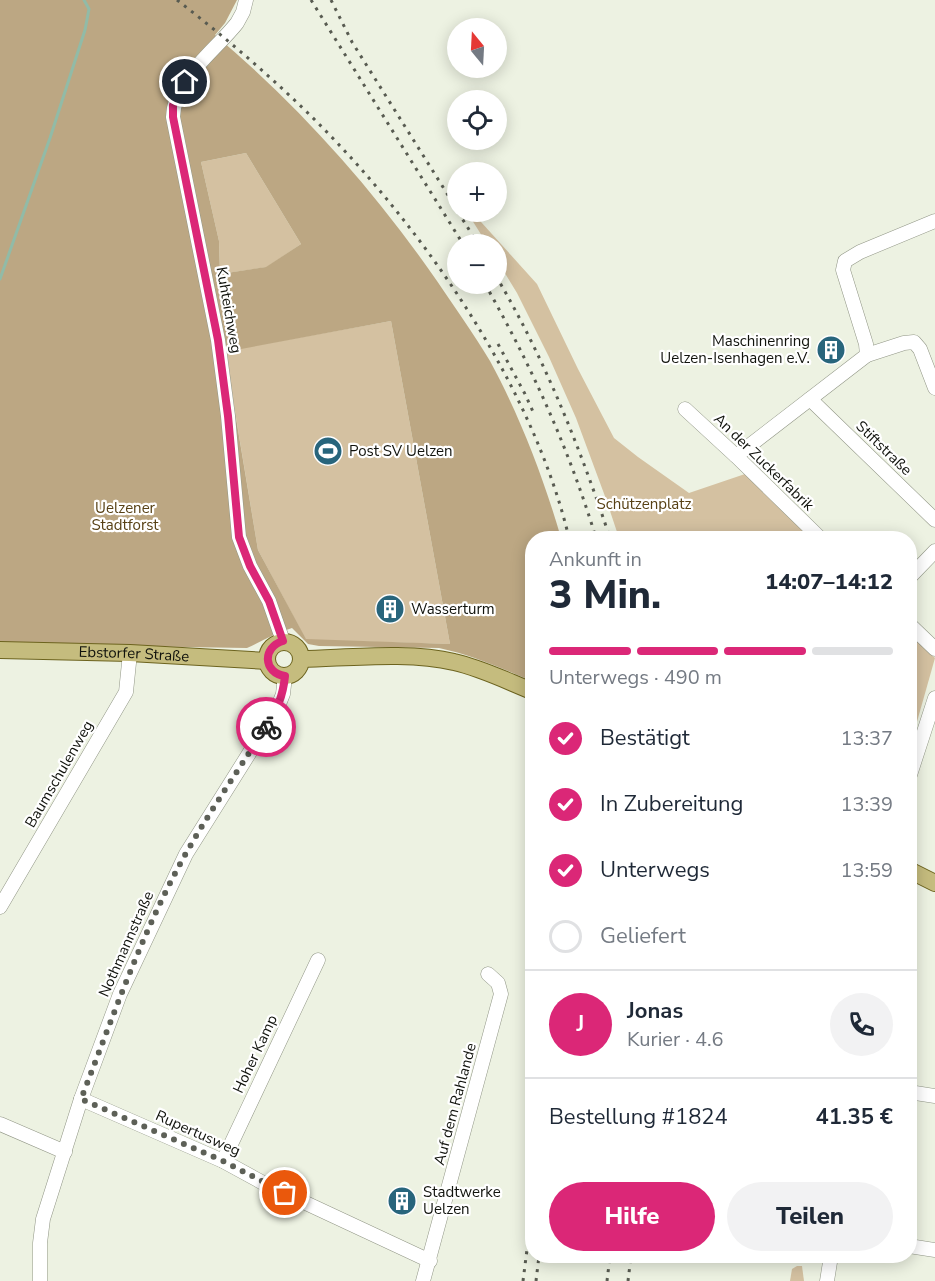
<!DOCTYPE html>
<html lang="de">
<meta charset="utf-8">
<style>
:root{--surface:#fff;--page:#f2f2f3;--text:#1f2937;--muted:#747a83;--line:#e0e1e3;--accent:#db2777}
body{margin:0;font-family:"Nunito Sans",sans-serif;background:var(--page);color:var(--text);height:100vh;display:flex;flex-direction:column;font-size:22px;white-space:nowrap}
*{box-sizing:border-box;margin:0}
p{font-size:20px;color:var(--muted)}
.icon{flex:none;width:33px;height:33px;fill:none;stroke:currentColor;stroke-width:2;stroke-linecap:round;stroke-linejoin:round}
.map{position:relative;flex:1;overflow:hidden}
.drawer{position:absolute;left:525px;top:531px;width:392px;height:732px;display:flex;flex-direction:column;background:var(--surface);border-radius:24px;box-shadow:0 3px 15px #0003}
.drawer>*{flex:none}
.needle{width:39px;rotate:342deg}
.buttons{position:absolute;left:447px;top:18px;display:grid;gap:12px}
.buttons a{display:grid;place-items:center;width:60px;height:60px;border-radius:50%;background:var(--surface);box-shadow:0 3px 15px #0003;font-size:30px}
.pin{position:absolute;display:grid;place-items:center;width:51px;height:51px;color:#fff;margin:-26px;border:3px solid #fff;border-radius:50%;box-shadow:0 2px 6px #0007}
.courier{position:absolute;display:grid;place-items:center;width:60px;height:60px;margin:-30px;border:4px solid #db2777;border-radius:50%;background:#fff;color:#222;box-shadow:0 2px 8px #0007}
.head em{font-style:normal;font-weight:800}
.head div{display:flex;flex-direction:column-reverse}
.head{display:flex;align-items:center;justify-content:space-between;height:102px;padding:0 24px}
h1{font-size:39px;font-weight:800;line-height:45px}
.bar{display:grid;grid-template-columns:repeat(4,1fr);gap:9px 6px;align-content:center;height:72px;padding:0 24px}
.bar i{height:8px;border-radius:4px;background:var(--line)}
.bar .on{background:var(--accent)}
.bar p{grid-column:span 4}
.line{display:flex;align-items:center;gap:15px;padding:0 24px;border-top:2px solid var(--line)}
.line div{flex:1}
.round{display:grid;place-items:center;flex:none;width:63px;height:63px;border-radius:32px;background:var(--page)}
ol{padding:0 24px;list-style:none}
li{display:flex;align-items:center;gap:18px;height:66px}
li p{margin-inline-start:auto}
li .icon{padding:6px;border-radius:50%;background:var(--accent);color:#fff;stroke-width:4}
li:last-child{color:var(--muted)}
li i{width:33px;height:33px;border:3px solid var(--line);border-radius:50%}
.action{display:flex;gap:12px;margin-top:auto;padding:12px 24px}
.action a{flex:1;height:69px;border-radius:36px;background:var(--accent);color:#fff;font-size:24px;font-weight:800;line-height:69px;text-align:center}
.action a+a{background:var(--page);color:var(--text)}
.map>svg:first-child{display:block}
.green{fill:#d4c1a1}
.forest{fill:#bca783;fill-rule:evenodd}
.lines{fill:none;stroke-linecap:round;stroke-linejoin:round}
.stream{stroke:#91bba7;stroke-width:3}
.minor-casing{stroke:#919686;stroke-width:15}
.major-casing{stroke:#6c631e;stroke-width:18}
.minor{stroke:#fff;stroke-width:14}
.major{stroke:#c5bc7e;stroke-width:16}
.rail{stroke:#585b51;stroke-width:3;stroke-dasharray:3 6;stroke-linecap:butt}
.done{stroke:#5d6057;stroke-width:6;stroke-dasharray:0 10.8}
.route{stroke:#db2777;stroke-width:8}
.labels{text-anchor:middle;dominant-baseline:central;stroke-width:4.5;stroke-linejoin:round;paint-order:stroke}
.street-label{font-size:15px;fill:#10120c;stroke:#fff}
.poi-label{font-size:15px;fill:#10120c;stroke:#fff;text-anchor:start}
.park-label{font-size:15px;fill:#574014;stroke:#fff}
</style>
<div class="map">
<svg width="935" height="1281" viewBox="0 0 935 1281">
<rect width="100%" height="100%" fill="#edf2e2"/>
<g class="green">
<polygon points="246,153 301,244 267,267 220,274 219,241 201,162"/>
<polygon points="467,212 472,212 537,284 578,369 614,438 638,457 689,493 745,474 812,538 619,538 606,499 576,418 549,357 517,293 497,260 496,244 487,244"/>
<polygon points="391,321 450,644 306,640 258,550 225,351"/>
<polygon points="909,633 935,658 909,750"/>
<polygon points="797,1266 802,1266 804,1281 790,1281 792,1269"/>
</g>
<path class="forest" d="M0 0H237L225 23 215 35C300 107 374 190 437 281 455 308 474 334 490 361 520 416 544 479 561 538H532V681C501 668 472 655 439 648L319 646 308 644 292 628C276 633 262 641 247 648L0 644ZM246 153 301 244 266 267 220 274 219 241 201 162ZM391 321 450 644 306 639 258 550 225 352Z"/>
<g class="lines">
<polyline class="stream" points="0,279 50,138 85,30 89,9 84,0"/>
<g class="minor-casing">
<g id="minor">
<path d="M246 0 243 12 237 23C215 51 174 79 173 117L218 340 228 416 239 537 250 566 269 601 283 641"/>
<polyline points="867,355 904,343 914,342 920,349 935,388"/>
<polyline points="810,399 935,520"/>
<polyline points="685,409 736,456 820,538"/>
<polyline points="736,456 867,355 866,344 843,270 845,261 860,252 935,221"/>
<polyline points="909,578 935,551"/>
<polyline points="909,624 935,649"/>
<polyline points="909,778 935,698"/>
<polyline points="0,907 126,692 130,653"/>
<polyline points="909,1092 935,1096"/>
<polyline points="81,1099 223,1161 265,1184 430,1261"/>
<polyline points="0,1124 65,1152"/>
<polyline points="223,1161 318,960"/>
<polyline points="909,1246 935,1250"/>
<polyline points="40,1281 40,1243 43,1219 81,1099 120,994 186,854 277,709 283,694 285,676"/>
<polyline points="423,1281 501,994 498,983 488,974"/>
<polyline points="827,1281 831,1256"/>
</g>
</g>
<g class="major-casing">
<g id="major">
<circle cx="284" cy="659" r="17"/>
<path id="s1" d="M0 650 130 653 267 661"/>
<path d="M302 659C348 658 410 651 454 662 481 668 507 681 532 691"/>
<polyline points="909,870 935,883"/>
</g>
</g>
<use href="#minor" class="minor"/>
<use href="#major" class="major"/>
<g class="rail">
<path d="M177 0C226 38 274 79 318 123 426 232 533 387 569 538"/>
<polyline points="311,0 463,244"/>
<polyline points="331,0 352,42 458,211"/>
<polyline points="458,212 478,244"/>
<path d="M496 276C545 359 580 448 610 538"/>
<path d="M485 284C531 365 569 449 596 538"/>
<polyline points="498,344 525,394 535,416"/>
<polyline points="523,1281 532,1210"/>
<polyline points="536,1281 539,1256"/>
<polyline points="607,1281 610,1256"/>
<polyline points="628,1281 631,1256"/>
</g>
</g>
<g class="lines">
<path class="done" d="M266 727C239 769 210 811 185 855 142 932 113 1017 81 1099L223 1161 285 1193"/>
<path class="route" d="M185 82 173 105V117L218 340 228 416 239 537 250 566 269 601 283 641C262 647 263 673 285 676 283 696 277 710 266 727"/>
</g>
<defs>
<g id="building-disc" transform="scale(1.5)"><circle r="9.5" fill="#28657c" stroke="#fff"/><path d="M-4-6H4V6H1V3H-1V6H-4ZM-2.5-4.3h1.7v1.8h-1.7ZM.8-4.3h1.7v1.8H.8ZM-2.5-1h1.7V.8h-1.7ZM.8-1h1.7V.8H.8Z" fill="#fff"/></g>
<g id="stadium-disc" transform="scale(1.5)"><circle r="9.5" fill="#28657c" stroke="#fff"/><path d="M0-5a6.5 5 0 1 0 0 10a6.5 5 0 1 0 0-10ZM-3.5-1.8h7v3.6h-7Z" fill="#fff"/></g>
</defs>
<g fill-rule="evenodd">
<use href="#building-disc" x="831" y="350"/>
<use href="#stadium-disc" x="328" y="451"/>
<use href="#building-disc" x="390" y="609"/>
<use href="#building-disc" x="402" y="1201"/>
</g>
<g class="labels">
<g class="street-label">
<text transform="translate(229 310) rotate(80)">Kuhteichweg</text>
<text transform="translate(884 448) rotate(44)">Stiftstraße</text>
<text transform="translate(764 462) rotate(44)">An der Zuckerfabrik</text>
<text stroke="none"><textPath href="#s1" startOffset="134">Ebstorfer Straße</textPath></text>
<text transform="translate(59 774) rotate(-60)">Baumschulenweg</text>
<text transform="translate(126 944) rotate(-66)">Nothmannstraße</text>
<text transform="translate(255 1054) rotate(-65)">Hoher Kamp</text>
<text transform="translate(455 1104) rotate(-75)">Auf dem Rahlande</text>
<text transform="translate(198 1133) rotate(24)">Rupertusweg</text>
</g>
<g class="poi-label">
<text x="810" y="341" text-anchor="end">Maschinenring<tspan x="810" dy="17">Uelzen-Isenhagen e.V.</tspan></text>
<text x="349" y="451">Post SV Uelzen</text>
<text x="411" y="609">Wasserturm</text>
<text x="423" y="1192">Stadtwerke<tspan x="423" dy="17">Uelzen</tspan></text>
</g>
<g class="park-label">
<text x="644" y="504">Schützenplatz</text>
<text x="125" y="508">Uelzener<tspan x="125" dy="17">Stadtforst</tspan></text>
</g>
</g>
</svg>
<div class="buttons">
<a><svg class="needle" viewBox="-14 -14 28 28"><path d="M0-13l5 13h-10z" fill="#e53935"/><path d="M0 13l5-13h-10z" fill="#747a83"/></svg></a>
<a><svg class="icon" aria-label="locate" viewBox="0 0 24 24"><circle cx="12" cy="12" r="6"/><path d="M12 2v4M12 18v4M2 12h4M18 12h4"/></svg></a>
<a>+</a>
<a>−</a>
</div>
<div class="pin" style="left:285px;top:1193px;background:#ea580c"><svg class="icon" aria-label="bag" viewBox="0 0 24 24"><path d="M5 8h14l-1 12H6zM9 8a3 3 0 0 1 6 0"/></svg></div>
<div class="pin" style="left:185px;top:82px;background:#1f2937"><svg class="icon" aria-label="home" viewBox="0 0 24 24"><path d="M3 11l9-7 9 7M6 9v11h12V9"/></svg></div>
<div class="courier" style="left:266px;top:727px"><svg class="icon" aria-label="bike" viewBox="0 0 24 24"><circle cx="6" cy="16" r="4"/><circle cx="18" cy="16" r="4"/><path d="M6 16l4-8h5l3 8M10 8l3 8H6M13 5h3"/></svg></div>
<section class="drawer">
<div class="head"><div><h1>3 Min.</h1><p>Ankunft in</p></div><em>14:07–14:12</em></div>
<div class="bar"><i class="on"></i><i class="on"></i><i class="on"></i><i></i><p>Unterwegs · 490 m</p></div>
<ol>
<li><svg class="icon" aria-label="check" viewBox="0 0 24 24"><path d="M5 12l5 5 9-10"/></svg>Bestätigt<p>13:37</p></li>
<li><svg class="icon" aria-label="check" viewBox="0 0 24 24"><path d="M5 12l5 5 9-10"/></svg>In Zubereitung<p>13:39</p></li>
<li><svg class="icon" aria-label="check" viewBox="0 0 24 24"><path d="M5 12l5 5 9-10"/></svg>Unterwegs<p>13:59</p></li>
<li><i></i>Geliefert</li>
</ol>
<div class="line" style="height:108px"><b class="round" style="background:var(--accent);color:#fff">J</b><div><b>Jonas</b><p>Kurier · 4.6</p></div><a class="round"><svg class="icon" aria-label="phone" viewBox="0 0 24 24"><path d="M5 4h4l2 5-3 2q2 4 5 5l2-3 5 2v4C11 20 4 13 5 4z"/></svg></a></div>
<div class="line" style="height:78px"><div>Bestellung #1824</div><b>41.35 €</b></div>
<div class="action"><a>Hilfe</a><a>Teilen</a></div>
</section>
</div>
